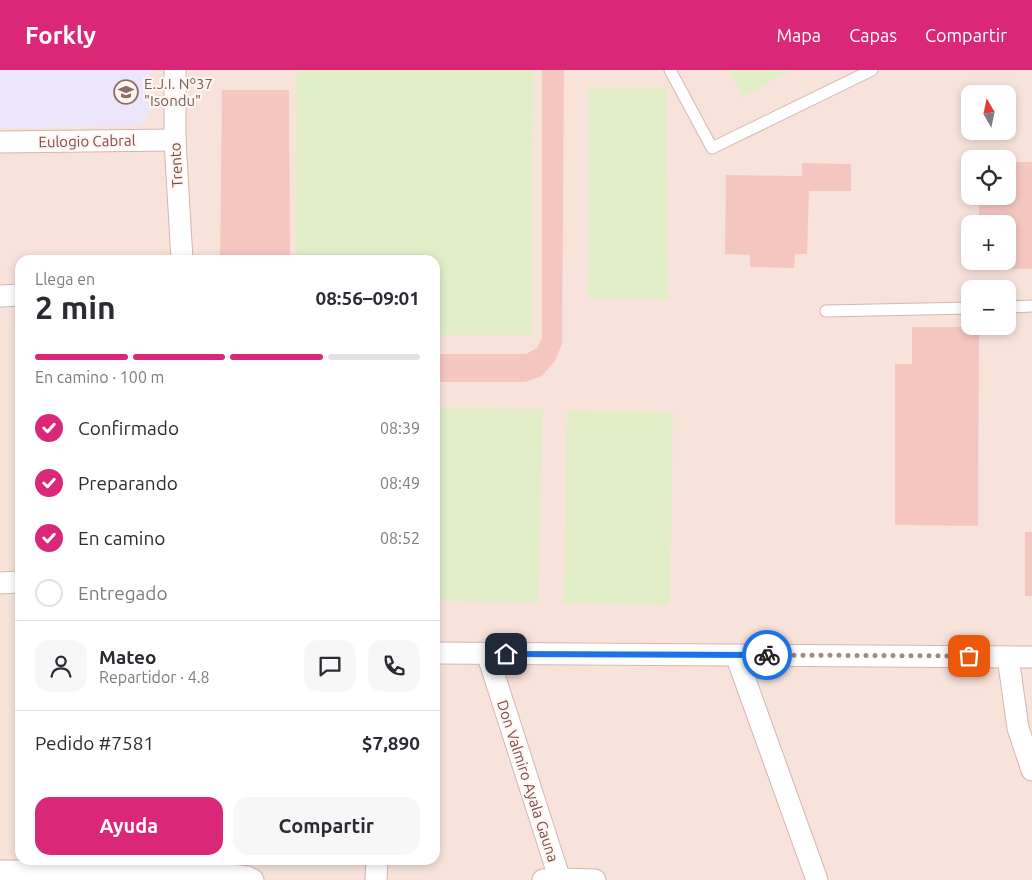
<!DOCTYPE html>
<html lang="es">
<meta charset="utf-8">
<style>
:root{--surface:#fff;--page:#f7f7f7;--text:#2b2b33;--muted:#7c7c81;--line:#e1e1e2;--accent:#db2777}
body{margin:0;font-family:Ubuntu,sans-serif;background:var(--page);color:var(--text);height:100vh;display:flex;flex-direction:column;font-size:19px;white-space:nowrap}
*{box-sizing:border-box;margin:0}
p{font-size:16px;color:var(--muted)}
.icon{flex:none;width:28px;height:28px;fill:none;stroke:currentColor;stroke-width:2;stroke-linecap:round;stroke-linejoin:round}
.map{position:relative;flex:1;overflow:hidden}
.side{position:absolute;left:15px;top:185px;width:425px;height:610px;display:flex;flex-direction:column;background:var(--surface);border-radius:15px;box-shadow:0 2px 8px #0003}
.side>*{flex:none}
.needle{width:32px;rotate:351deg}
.tools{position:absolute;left:961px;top:15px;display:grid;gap:10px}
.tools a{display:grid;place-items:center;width:55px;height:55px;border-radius:10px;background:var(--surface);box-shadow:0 2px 8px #0003;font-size:25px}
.pin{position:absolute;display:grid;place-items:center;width:42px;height:42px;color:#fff;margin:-21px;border-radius:10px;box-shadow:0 2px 8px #0006}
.courier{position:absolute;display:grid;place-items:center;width:50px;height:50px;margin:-25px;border:4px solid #1a73e8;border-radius:50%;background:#fff;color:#222;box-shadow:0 1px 6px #0007}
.head em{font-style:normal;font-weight:600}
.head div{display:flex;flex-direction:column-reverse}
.head{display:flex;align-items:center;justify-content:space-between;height:85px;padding:0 20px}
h1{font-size:32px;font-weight:600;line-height:38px}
.bar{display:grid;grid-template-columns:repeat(4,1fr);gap:8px 5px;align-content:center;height:60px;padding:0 20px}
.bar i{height:6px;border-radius:4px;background:var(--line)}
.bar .on{background:var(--accent)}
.bar p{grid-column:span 4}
.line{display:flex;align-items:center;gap:12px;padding:0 20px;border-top:1px solid var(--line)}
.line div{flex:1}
.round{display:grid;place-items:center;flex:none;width:52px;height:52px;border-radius:15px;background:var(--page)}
ol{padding:0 20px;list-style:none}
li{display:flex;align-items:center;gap:15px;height:55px}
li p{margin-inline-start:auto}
li .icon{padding:5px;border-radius:50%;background:var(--accent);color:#fff;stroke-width:4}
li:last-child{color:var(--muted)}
li i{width:28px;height:28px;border:2px solid var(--line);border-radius:50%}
.cta{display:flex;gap:10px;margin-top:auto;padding:10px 20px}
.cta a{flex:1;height:58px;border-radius:15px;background:var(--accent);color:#fff;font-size:20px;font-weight:600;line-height:58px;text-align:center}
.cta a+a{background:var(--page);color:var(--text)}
header{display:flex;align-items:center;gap:30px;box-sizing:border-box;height:70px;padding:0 25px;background:var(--accent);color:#fff}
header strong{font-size:24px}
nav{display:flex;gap:28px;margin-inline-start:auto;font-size:18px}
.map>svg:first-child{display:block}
.residential{fill:#f8e3db;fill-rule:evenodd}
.education{fill:#ede6fb}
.green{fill:#e1edc7}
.building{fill:#f5c6c0}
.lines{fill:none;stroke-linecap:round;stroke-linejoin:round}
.lane-casing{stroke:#d4b6b1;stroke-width:13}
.street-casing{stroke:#d4b6b1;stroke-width:23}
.lane{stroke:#fff;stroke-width:11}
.street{stroke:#fff;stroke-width:21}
.done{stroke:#a98783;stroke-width:5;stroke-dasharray:0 9}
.route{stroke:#1a73e8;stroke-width:6}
.labels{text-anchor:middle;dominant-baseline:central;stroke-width:4.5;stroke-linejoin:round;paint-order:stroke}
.education-label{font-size:15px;fill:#785e54;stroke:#fff6f2;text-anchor:start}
.street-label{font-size:15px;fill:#7b4e4b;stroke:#fff6f2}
</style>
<header>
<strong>Forkly</strong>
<nav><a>Mapa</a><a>Capas</a><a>Compartir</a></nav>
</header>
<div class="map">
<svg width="1032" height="810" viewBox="0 0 1032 810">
<rect width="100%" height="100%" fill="#fef1ea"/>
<path class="residential" d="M0 0H1032V810H0ZM970 24H1008V61H970ZM970 89H1008V126H970ZM970 154H1008V191H970ZM20 190H435V790H20ZM970 219H1008V256H970Z"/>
<polygon class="education" points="0,0 150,0 151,43 140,56 0,58"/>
<g class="green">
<polygon points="296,0 533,0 532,265 435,265 435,190 296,190"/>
<polygon points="728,0 792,0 743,27"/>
<polygon points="589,18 666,18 668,229 588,228"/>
<polygon points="435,338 543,339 538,532 435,531"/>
<polygon points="567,341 673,342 670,535 564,533"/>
</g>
<g class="building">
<polygon points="542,0 564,0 562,274 555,291 542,306 525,312 435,312 435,284 526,284 537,278 542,268"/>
<polygon points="222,20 289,20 290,190 220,190"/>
<polygon points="1008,92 1032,92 1032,199 979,199 979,191 1008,191 1008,154 979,154 979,126 1008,126"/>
<polygon points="802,93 851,94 851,121 809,121 807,184 795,184 794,198 750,197 750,185 725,184 726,105 802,106"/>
<polygon points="912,257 979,257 978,456 895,455 895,294 912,294"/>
<rect x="1025" y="462" width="7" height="64"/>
</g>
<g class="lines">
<g class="lane-casing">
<g id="lane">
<polyline points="670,0 712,78 872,0"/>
<polyline points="1008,237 1032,236"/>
<polyline points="826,241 970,238"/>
</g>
</g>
<g class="street-casing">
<g id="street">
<polyline points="175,0 175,70 182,190"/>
<polyline points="0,72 175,70"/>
<polyline points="0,226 20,225"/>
<polyline points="0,513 20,512"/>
<polyline points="435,583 1032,587"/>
<polyline points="487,583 560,810"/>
<polyline points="736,585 817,810"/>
<polyline points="1008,587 1018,658 1032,700"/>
<polyline points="0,801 210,802 247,807 253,810"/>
<polyline points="376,810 377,790"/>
<polyline points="543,810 560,809 595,810"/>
</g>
</g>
<use href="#lane" class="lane"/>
<use href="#street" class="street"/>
</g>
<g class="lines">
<polyline class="done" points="767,585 969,586"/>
<polyline class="route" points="506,584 767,585"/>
</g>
<defs>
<g id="school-ring" transform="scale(1.25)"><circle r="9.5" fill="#fff6f2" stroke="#8d6e63" stroke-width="1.5"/><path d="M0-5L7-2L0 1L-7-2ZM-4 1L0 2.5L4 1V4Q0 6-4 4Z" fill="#8d6e63"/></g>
</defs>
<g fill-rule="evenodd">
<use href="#school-ring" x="126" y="22"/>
</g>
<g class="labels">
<g class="education-label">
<text x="144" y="13">E.J.I. Nº37<tspan x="144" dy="17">"Isondu"</tspan></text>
</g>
<g class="street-label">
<text transform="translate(87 71) rotate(-1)">Eulogio Cabral</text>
<text transform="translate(176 95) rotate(-93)">Trento</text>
<text transform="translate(528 711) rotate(72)">Don Valmiro Ayala Gauna</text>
</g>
</g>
</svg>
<div class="tools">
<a><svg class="needle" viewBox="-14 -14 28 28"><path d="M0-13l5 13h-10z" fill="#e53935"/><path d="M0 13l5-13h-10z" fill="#7c7c81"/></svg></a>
<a><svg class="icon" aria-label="locate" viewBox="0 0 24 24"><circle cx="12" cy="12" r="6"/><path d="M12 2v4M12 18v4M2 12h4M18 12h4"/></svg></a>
<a>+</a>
<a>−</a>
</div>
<div class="pin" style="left:969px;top:586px;background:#ea580c"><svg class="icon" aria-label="bag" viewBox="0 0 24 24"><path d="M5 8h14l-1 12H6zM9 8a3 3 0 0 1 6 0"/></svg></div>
<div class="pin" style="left:506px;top:584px;background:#1f2937"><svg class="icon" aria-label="home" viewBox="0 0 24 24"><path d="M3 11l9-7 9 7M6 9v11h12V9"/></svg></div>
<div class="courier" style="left:767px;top:585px"><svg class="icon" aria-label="bike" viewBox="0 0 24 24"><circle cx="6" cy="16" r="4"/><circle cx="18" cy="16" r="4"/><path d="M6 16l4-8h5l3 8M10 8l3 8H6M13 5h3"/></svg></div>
<section class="side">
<div class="head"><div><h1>2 min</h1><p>Llega en</p></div><em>08:56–09:01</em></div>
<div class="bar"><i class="on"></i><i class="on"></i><i class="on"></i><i></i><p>En camino · 100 m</p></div>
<ol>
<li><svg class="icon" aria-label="check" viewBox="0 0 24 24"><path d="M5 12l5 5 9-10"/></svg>Confirmado<p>08:39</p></li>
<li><svg class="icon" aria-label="check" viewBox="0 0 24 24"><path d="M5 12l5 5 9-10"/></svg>Preparando<p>08:49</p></li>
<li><svg class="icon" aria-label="check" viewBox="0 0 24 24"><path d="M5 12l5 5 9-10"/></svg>En camino<p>08:52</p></li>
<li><i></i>Entregado</li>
</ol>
<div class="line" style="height:90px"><a class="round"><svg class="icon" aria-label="person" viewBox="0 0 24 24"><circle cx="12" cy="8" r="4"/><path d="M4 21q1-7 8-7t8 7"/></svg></a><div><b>Mateo</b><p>Repartidor · 4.8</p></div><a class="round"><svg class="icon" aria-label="chat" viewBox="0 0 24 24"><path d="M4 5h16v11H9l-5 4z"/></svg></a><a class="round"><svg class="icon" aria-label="phone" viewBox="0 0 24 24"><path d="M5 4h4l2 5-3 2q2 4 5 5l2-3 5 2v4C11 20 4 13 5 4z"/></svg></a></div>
<div class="line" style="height:65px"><div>Pedido #7581</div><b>$7,890</b></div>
<div class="cta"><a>Ayuda</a><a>Compartir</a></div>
</section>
</div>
